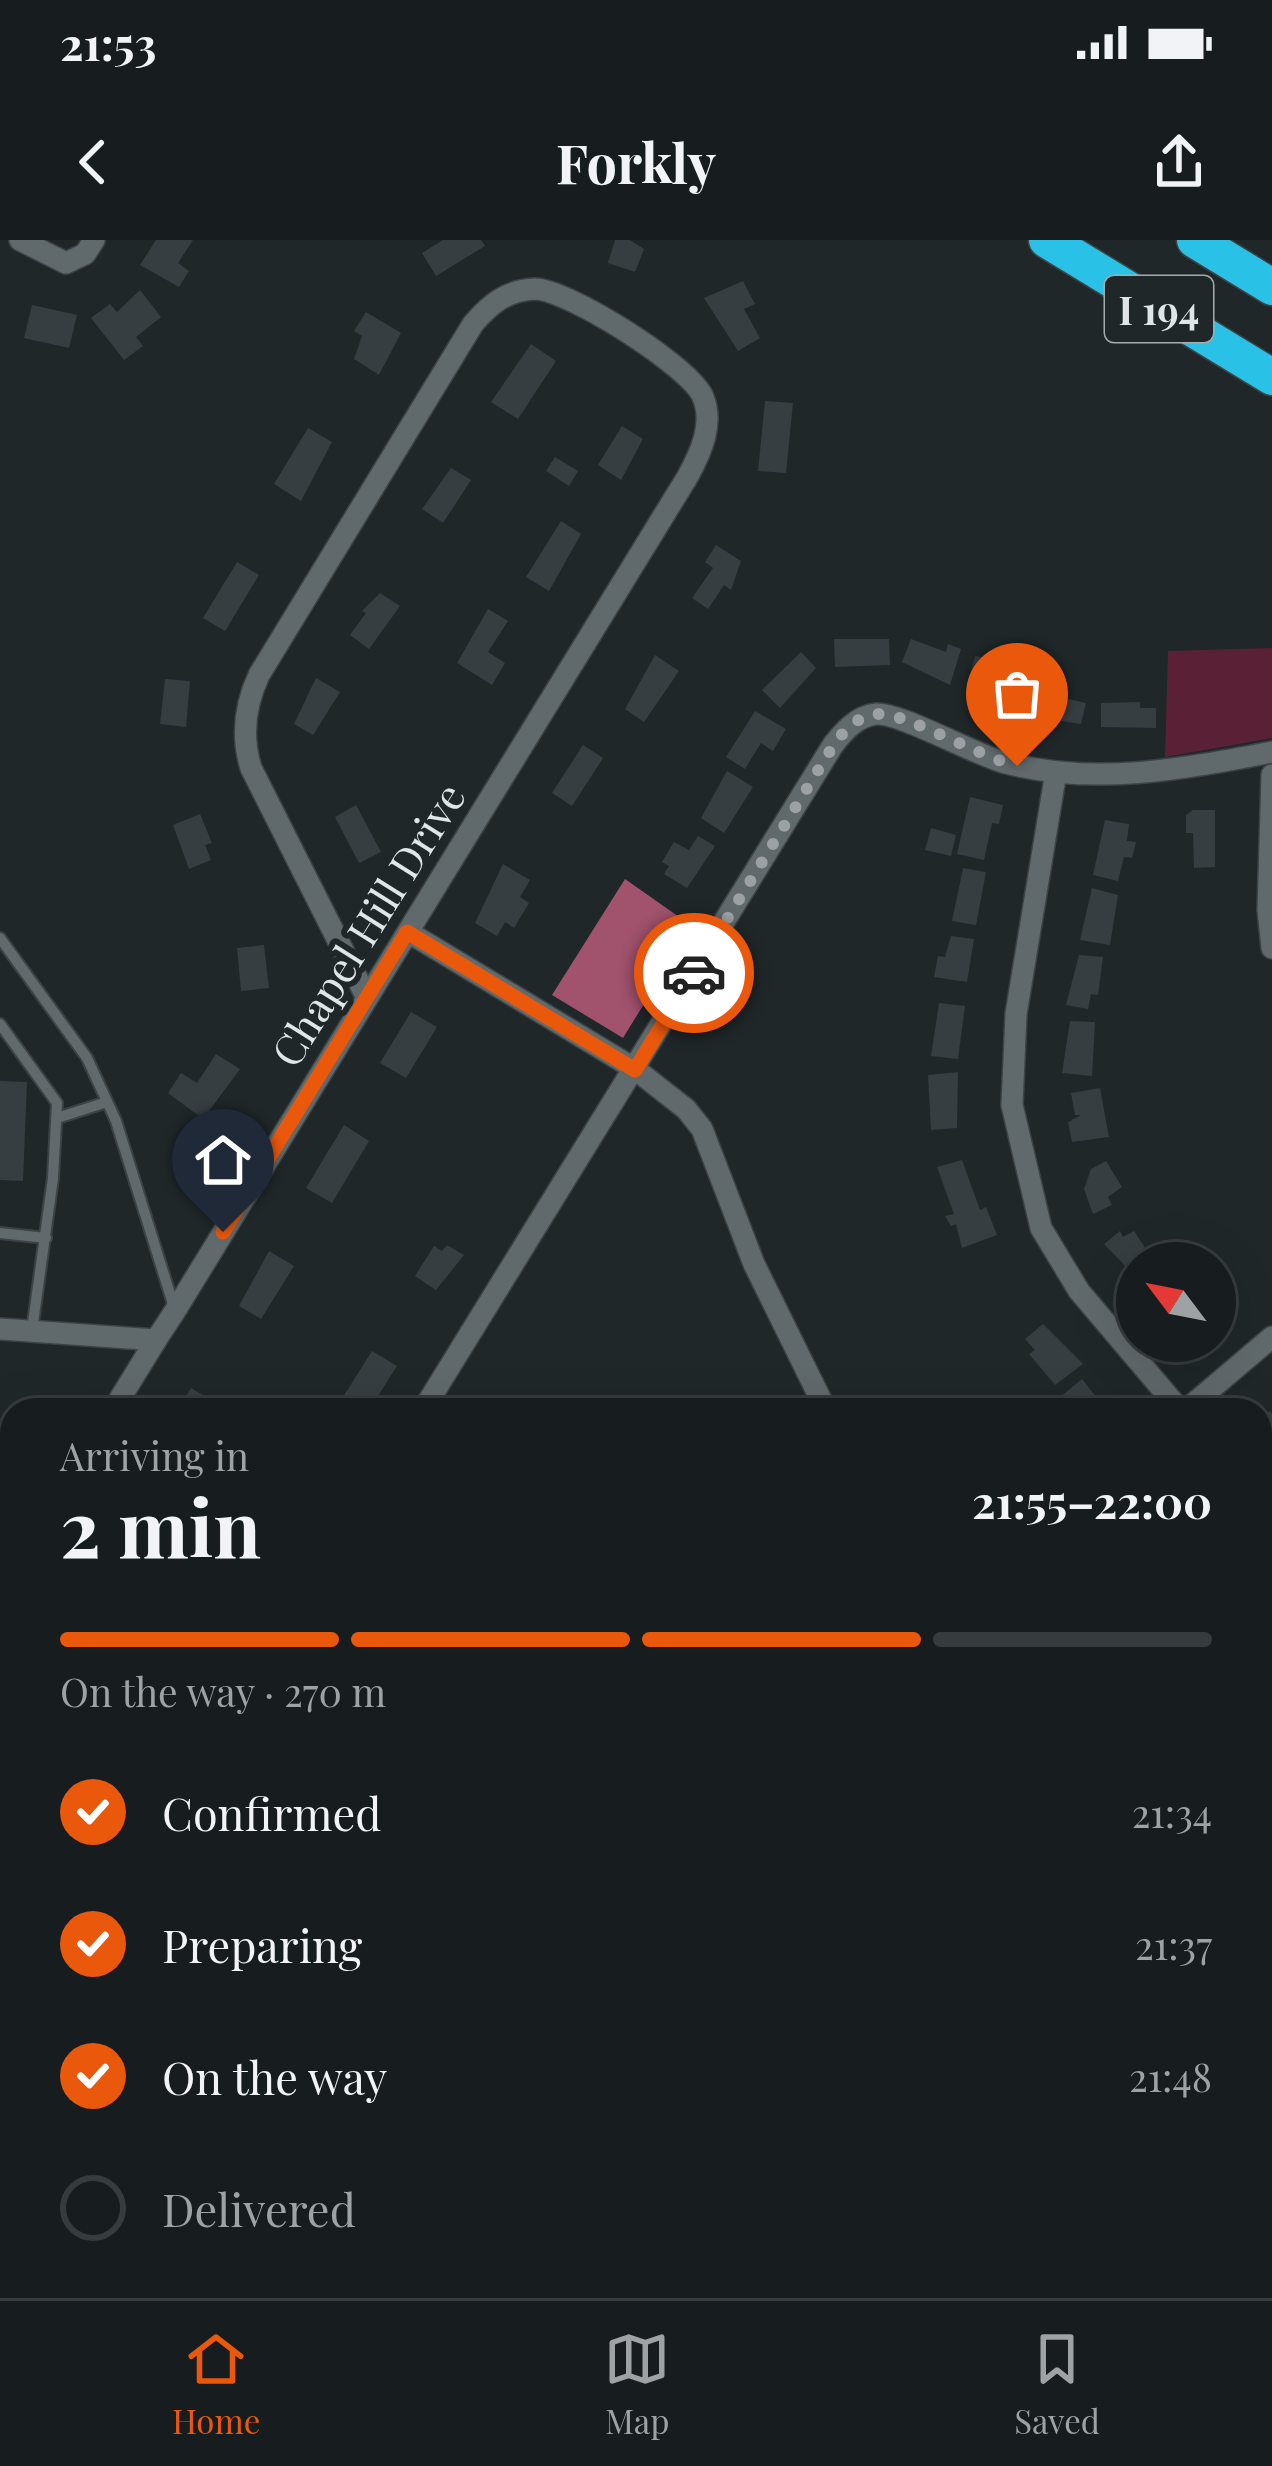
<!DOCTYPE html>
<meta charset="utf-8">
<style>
:root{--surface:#171d1f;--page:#242a2c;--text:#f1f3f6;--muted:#9ea2a4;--line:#363b3d;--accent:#ea580c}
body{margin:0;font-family:"Playfair Display",serif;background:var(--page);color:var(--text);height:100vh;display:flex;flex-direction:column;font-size:45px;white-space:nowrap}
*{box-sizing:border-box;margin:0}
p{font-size:39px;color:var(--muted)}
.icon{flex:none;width:66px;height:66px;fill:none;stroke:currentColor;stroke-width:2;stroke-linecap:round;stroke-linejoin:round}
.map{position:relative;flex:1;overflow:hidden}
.side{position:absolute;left:0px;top:1158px;width:1272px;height:900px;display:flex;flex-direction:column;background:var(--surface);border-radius:36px 36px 0 0;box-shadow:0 12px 48px #0002,0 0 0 3px var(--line)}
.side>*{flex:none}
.needle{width:78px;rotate:302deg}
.tools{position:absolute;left:1116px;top:1002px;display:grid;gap:24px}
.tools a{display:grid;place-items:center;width:120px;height:120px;border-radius:50%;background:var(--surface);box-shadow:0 12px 48px #0002,0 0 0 3px var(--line);font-size:60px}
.pin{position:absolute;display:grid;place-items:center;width:102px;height:102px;color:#fff;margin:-123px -51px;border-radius:50% 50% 50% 0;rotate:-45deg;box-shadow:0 0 12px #0007}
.pin .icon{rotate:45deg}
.courier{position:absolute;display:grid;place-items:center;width:120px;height:120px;margin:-60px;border:9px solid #ea580c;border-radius:50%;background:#fff;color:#222;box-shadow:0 3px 15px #0007}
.summary em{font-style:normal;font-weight:700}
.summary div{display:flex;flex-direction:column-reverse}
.summary{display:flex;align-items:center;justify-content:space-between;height:204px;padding:0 60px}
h1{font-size:78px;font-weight:700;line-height:90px}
.bar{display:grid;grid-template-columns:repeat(4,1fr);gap:18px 12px;align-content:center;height:144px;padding:0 60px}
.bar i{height:15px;border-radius:9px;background:var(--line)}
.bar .active{background:var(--accent)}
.bar p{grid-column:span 4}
ol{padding:0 60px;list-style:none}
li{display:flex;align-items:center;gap:36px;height:132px}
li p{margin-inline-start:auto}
li .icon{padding:12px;border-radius:50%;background:var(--accent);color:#fff;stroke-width:4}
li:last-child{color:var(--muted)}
li i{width:66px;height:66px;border:6px solid var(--line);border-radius:50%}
.status{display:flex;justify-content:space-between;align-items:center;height:84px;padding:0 60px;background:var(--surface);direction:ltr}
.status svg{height:33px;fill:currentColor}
header{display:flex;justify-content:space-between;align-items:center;height:156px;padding:0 60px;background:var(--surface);font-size:54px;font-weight:700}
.tabs{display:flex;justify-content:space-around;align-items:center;height:168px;border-top:3px solid var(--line);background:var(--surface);font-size:33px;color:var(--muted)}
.tabs a{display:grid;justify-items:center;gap:6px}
.tabs .active{color:var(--accent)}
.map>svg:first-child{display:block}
.green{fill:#5a2136}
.water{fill:#a1526d}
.building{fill:#363e41}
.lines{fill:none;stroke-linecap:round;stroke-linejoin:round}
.lane-casing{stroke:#3c4345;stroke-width:14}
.street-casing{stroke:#3c4345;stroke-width:24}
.secondary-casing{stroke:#3c4345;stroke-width:30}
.highway-casing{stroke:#3c4345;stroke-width:39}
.lane{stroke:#60696c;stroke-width:10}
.street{stroke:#60696c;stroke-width:21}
.secondary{stroke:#60696c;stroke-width:27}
.highway{stroke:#29c2e6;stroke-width:36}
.done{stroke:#9ca2a4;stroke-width:12;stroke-dasharray:0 21.6}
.route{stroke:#ea580c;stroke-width:15}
.labels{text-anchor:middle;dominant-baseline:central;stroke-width:12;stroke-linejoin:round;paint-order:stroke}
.shield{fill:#1f2729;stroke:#a6acae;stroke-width:3}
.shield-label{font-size:39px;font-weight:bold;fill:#e0e5e7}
.street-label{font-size:42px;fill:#e0e5e7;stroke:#1f2729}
</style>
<div class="status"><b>21:53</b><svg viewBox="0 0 49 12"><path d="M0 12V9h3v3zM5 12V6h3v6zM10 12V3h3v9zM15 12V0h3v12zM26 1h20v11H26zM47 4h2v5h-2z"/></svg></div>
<header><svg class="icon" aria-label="back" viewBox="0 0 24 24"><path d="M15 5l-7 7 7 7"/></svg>Forkly<svg class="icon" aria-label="share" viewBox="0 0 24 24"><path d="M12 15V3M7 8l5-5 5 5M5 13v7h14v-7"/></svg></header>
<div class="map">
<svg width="1272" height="2058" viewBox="0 0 1272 2058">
<rect width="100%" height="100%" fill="#1f2729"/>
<polygon class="green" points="1272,408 1272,498 1165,517 1168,411"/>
<polygon class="water" points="625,639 692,686 623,798 552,755"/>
<g class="building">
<polygon points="156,0 193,0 178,23 189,31 179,47 140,25"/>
<polygon points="443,0 481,0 485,6 436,36 422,13"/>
<polygon points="615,0 630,0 644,9 635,32 608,23"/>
<polygon points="743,41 755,64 744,69 760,98 738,111 704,58"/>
<polygon points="140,50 161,77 136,97 143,106 124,120 91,78 110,64 117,72"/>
<polygon points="32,65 77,75 69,108 24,98"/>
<polygon points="366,72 401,93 379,135 354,119 362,96 354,91"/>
<polygon points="531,104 556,121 518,179 491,162"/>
<polygon points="765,161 793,163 786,233 758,231"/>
<polygon points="622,186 643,199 621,240 598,225"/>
<polygon points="308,188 332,202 301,261 274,244"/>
<polygon points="555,217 578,231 569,246 546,231"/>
<polygon points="451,228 471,240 443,283 422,269"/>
<polygon points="561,281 581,294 549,351 526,337"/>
<polygon points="716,305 741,321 731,350 724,345 708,369 692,358 713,328 705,322"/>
<polygon points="237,322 259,335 225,391 203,378"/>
<polygon points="380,353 400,366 369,409 350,395 366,373 362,371"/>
<polygon points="488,369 508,381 488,412 505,423 492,445 457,423"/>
<polygon points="834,399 889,399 890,425 835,427"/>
<polygon points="911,399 946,412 948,404 961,409 950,445 902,422"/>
<polygon points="801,412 816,428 780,468 762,450"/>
<polygon points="655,415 679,431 644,482 625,469"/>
<polygon points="975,416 992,420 989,433 1024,442 1018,464 966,451"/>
<polygon points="316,438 340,452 313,495 294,484"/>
<polygon points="165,439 190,441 186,487 160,484"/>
<polygon points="1034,451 1086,463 1081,484 1029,476"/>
<polygon points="1140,462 1140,468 1156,468 1156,488 1101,487 1101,463"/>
<polygon points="755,471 786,489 773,511 761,503 745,529 726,517"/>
<polygon points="583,505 603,518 572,566 552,553"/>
<polygon points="727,531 753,547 724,593 701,578"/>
<polygon points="970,557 1003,565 999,584 992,583 984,620 957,614"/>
<polygon points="356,565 381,612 359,623 335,577"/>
<polygon points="1193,570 1215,570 1215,627 1194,628 1193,593 1186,593 1186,575"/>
<polygon points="200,574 212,603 205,605 211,620 189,629 173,585"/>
<polygon points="1105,580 1129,584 1127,601 1136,602 1132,618 1124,617 1118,641 1093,635"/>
<polygon points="931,588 956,595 951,616 925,610"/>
<polygon points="698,596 715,606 687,648 664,634 669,626 662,622 674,602 689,610"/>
<polygon points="503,624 530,640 520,657 529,663 514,688 505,682 497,696 475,683"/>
<polygon points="963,628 986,632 976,685 952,681"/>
<polygon points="1092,648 1118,655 1110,705 1080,700"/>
<polygon points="951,696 974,699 967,742 934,737 938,716 945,717"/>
<polygon points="264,705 269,748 241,751 237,708"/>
<polygon points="1079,715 1103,717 1098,755 1091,754 1088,769 1066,765"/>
<polygon points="939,763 965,766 958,819 931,816"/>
<polygon points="411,772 437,787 406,838 380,823"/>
<polygon points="1070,781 1095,782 1092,836 1062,833"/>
<polygon points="216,814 240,829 203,879 168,853 181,833 197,843"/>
<polygon points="958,832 957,888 931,890 928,835"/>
<polygon points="0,841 27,842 23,941 0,940"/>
<polygon points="1100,848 1109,897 1072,902 1068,882 1081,875 1075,875 1071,853"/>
<polygon points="344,885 369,901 332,963 306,948"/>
<polygon points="962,920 980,970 986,967 997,995 962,1008 956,984 951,986 945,976 954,974 937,927"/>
<polygon points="1106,921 1122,947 1108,957 1112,965 1093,974 1084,949 1091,929"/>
<polygon points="1120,991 1123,997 1134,991 1155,1023 1137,1023 1137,1038 1104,1004"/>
<polygon points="447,1005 464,1015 436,1050 415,1036 434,1006 442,1011"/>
<polygon points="269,1011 294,1026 261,1079 239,1066"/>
<polygon points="1043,1084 1083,1124 1055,1145 1029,1114 1035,1110 1025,1099"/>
<polygon points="372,1111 397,1126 369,1170 363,1170 343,1157"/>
<polygon points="1082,1139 1097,1158 1102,1170 1068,1170 1059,1158"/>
<polygon points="191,1148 216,1163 212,1170 178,1170"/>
<polygon points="1270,1171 1272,1174 1272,1219 1260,1204 1260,1178"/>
<polygon points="1260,1357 1272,1368 1268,1402 1260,1393"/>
<polygon points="184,2046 244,2046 245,2056 204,2058"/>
<polygon points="265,2046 333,2046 333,2052 265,2050"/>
</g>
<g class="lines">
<g class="lane-casing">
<g id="lane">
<polyline points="0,698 87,818 116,881 174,1067"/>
<polyline points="0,784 57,863 53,938 32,1090"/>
<polyline points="57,878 107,862"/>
<polyline points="0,993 46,998"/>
</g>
</g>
<g class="street-casing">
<g id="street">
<polyline points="20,0 66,23 85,14 94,0"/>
<polyline points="1056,532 1016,774 1012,865 1041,988 1079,1051 1180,1170"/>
<polyline points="1272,535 1268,670 1272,708"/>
<polyline points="408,692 635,829 686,869 702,889 754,1024 826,1170"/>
<path d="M0 1089 156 1100 175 1071 688 236C701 212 714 184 703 157 690 126 567 49 535 49 507 50 490 64 473 84L259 435C245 465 241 496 251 528L367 758"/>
<polyline points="113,1170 156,1100"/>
<path d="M423 1170 833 505C844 491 857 476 876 474 899 472 975 515 1006 523 1096 546 1183 529 1272 512"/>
<polyline points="1186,1170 1272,1097"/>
<polyline points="1260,1271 1272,1286"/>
<polyline points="0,1353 12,1334"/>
<polyline points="1260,1637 1272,1643"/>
<polyline points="1045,2046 1088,2058"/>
<polyline points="915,2058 957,2046"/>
<polyline points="1257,2058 1272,2033"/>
</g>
</g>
<g class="secondary-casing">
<polyline id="secondary" points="0,2052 10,2058"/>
</g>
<g class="highway-casing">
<g id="highway">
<polyline points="1047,0 1272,137"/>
<polyline points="1195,0 1272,47"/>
</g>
</g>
<use href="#lane" class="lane"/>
<use href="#street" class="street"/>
<use href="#secondary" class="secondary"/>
<use href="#highway" class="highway"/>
</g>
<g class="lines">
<path class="done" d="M694 733 833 506C844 490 859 474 880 474 907 474 981 517 1017 526"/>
<polyline class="route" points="223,992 407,692 635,830 694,733"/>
</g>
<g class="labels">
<rect class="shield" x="1105" y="36" width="108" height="66" rx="9"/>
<g class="shield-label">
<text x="1159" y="69">I 194</text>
</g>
<g class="street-label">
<text transform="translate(367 684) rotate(-58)">Chapel Hill Drive</text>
</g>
</g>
</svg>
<div class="tools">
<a><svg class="needle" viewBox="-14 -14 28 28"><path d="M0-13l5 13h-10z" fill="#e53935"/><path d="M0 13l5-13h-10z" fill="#9ea2a4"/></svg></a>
</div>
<div class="pin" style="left:1017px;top:526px;background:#ea580c"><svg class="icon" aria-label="bag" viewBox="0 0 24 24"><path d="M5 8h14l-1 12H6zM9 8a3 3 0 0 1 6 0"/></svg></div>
<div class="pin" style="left:223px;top:992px;background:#1f2937"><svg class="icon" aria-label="home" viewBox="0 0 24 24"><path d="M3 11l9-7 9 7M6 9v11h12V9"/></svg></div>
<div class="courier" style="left:694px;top:733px"><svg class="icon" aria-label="car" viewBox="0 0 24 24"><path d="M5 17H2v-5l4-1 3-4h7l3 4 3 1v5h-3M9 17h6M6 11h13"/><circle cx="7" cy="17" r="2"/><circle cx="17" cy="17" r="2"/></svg></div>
<section class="side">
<div class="summary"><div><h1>2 min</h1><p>Arriving in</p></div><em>21:55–22:00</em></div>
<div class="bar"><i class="active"></i><i class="active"></i><i class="active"></i><i></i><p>On the way · 270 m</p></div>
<ol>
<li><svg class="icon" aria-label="check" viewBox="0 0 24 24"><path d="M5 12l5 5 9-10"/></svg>Confirmed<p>21:34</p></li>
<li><svg class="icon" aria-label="check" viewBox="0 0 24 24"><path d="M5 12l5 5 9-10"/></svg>Preparing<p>21:37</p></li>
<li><svg class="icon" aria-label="check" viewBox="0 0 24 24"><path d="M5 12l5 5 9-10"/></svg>On the way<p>21:48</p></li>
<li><i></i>Delivered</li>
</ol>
</section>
</div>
<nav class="tabs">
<a class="active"><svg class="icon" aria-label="home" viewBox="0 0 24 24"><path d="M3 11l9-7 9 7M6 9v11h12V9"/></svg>Home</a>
<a><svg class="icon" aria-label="map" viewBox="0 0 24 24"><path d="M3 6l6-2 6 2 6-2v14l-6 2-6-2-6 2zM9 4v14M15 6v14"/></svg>Map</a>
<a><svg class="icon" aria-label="saved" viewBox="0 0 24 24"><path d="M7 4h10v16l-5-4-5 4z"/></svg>Saved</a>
</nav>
